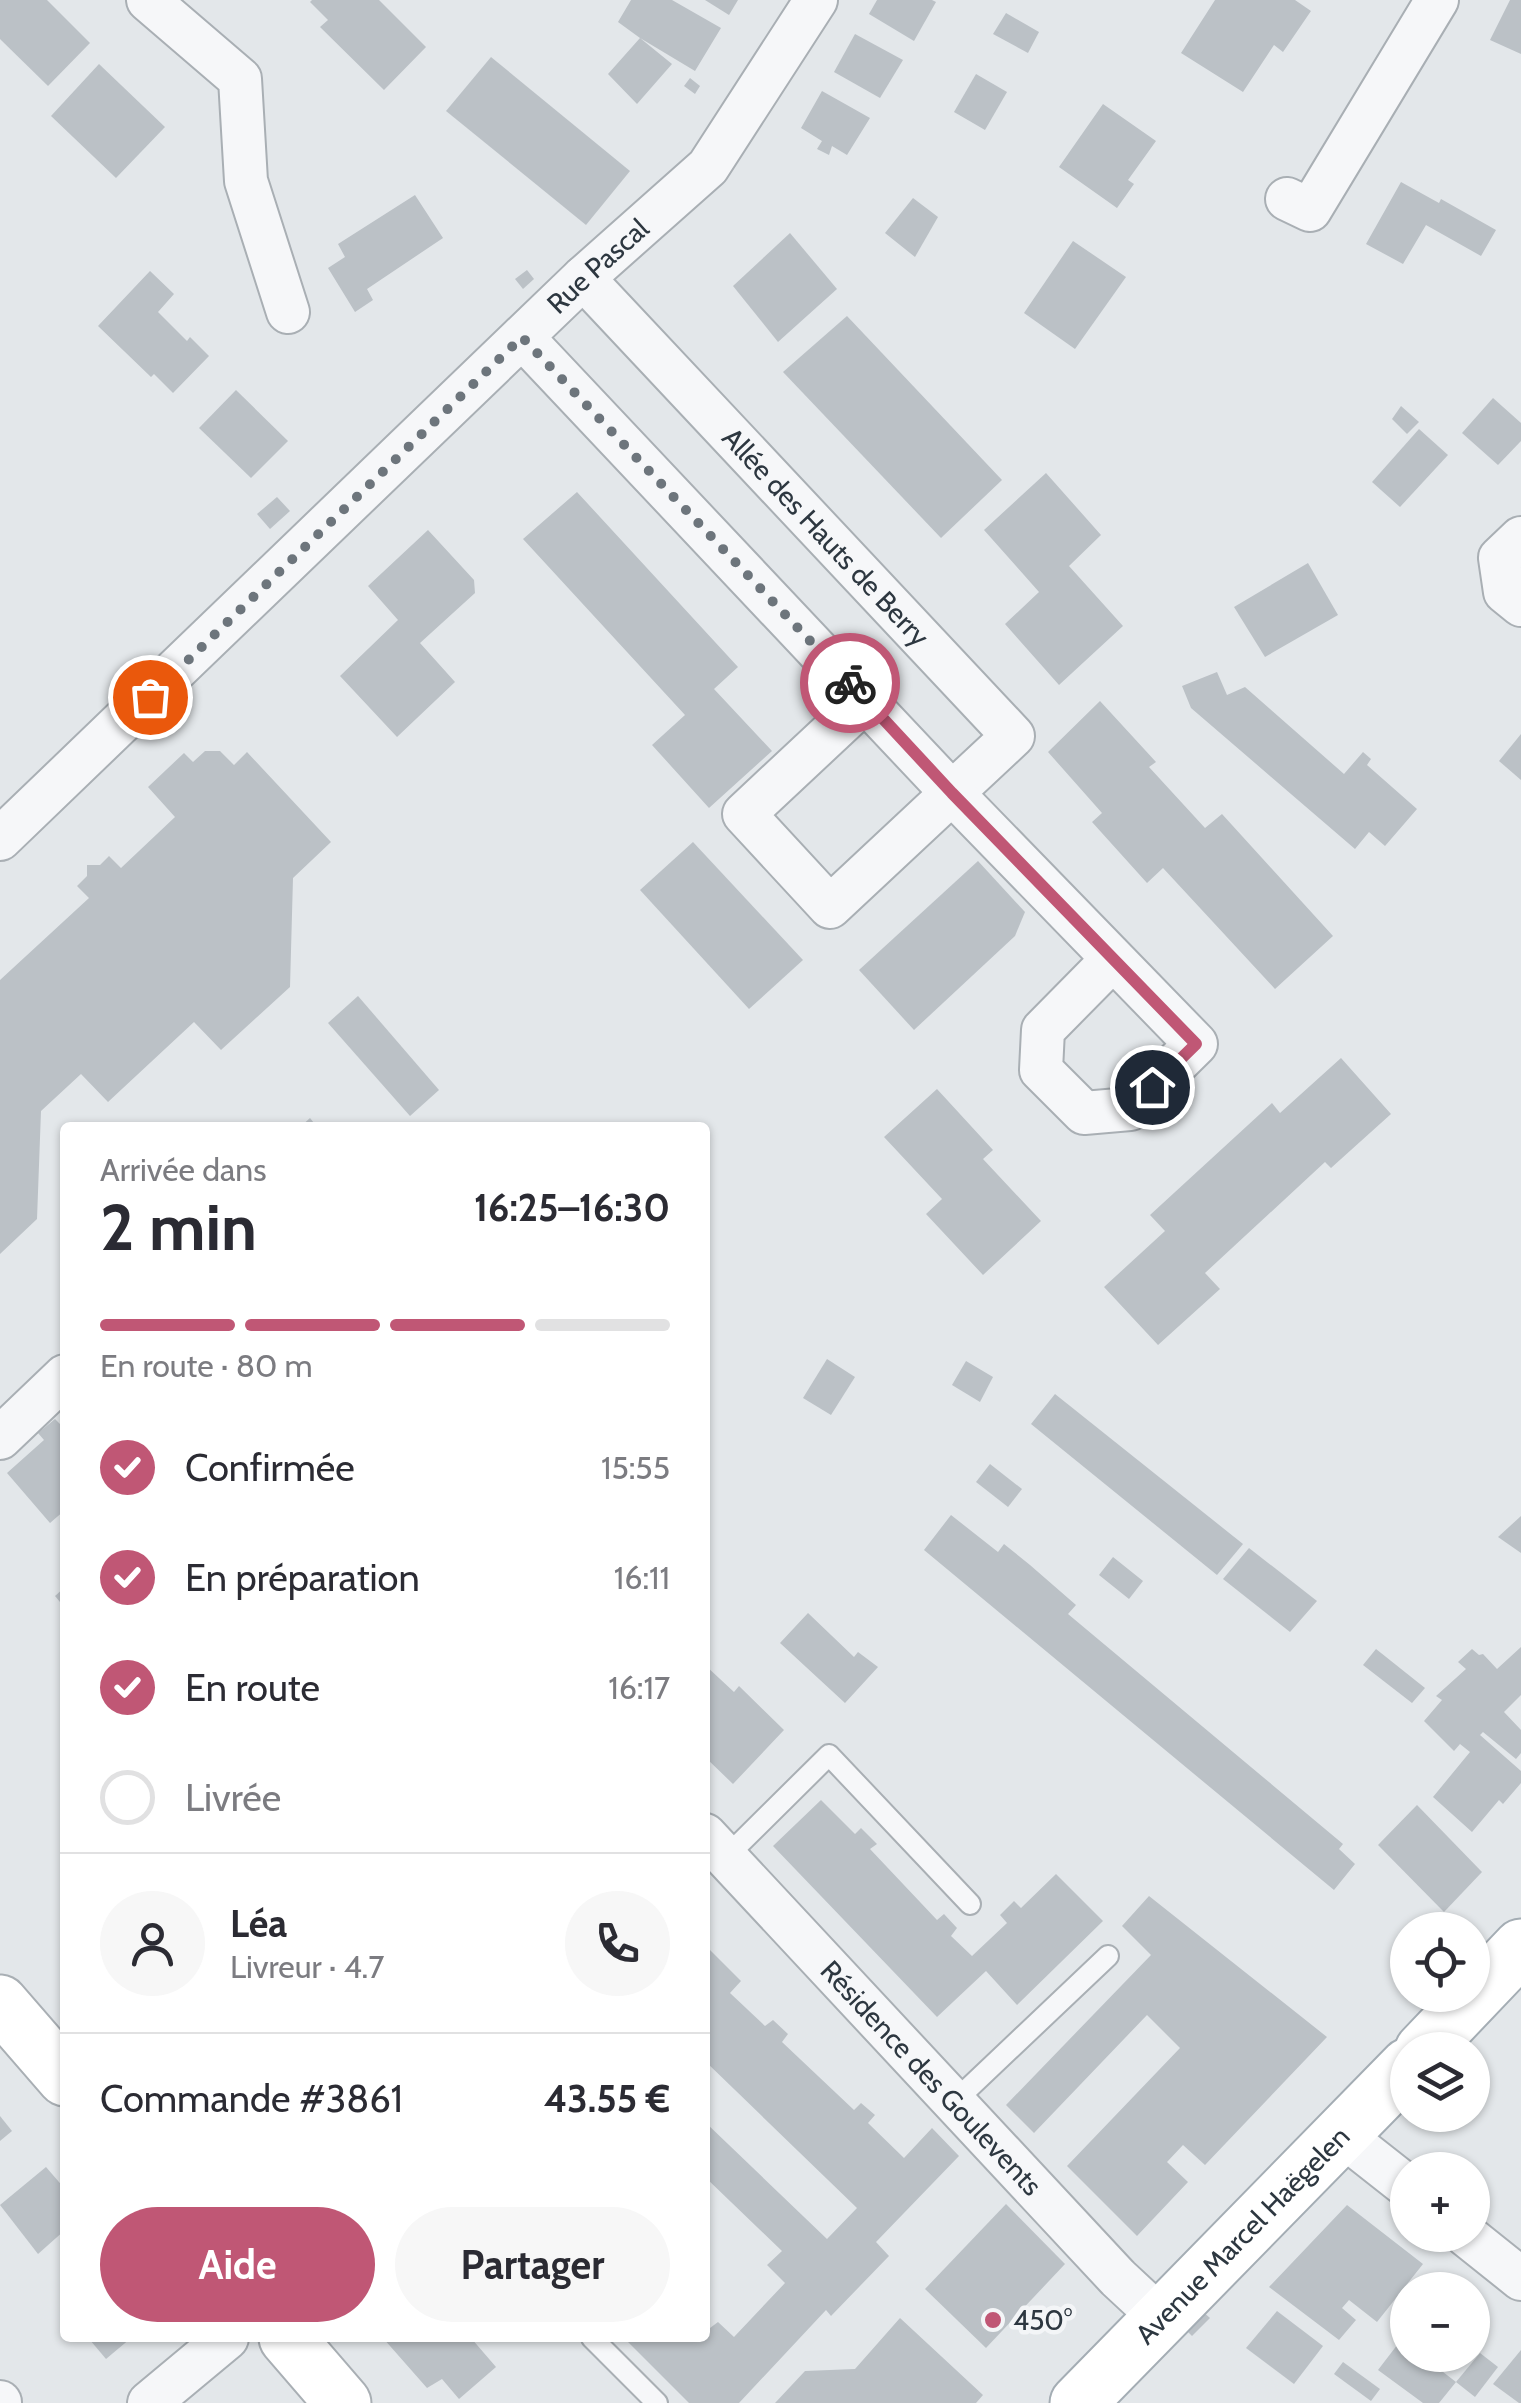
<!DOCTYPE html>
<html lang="fr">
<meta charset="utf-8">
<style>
:root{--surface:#fff;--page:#f7f7f7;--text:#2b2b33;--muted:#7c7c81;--line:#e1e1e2;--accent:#c05775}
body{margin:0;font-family:Cabin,sans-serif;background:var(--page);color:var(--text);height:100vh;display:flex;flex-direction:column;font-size:38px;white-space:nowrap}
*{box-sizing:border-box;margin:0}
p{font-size:32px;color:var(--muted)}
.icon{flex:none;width:55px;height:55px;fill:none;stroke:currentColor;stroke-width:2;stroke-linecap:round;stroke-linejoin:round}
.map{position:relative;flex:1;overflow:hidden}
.details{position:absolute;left:60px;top:1122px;width:650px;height:1220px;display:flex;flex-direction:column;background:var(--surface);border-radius:10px;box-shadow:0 2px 8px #0004}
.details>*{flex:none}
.controls{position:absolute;left:1390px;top:1912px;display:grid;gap:20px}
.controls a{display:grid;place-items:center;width:100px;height:100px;border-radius:50%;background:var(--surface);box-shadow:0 2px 8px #0004;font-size:50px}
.pin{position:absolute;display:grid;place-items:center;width:85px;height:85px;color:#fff;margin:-42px;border:5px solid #fff;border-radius:50%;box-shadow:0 2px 10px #0007}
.courier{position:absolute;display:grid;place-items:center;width:100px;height:100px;margin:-50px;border:8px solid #c05775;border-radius:50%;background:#fff;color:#222;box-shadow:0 2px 12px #0007}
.head em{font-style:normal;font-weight:700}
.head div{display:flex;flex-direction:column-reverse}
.head{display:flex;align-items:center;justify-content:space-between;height:170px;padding:0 40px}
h1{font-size:65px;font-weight:700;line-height:75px}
.bar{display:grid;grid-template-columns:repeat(4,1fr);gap:15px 10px;align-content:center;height:120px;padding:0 40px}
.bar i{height:12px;border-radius:8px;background:var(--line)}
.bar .on{background:var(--accent)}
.bar p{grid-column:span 4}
.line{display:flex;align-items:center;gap:25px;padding:0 40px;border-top:2px solid var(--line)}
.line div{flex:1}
.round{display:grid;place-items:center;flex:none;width:105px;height:105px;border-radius:52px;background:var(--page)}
ol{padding:0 40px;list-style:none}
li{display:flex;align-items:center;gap:30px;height:110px}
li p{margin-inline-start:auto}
li .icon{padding:10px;border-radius:50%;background:var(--accent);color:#fff;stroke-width:4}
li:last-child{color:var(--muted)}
li i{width:55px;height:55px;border:5px solid var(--line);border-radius:50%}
.action{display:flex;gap:20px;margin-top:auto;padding:20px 40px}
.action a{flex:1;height:115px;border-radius:60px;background:var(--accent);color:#fff;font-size:40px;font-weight:700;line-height:115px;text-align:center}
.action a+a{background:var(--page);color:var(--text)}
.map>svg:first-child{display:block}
.building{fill:#bbc1c6}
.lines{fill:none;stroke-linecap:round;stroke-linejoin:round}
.lane-casing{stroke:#a9afb4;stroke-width:24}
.street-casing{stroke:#a9afb4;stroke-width:46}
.secondary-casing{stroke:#a9afb4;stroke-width:59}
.primary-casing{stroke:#a4adb4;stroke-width:59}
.lane{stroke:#f6f7f9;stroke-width:20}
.street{stroke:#f6f7f9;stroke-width:42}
.secondary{stroke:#fff;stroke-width:55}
.primary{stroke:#fff;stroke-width:55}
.done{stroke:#6d757c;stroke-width:10;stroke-dasharray:0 18}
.route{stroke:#c05775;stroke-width:12}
.poi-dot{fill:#c05775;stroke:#f3f5f7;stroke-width:4}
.labels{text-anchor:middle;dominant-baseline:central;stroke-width:9;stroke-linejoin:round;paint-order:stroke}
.street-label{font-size:28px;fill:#2d3740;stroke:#f3f5f7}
.poi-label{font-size:28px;fill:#2d3740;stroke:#f3f5f7;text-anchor:start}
</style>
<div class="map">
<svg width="1521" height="2403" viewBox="0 0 1521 2403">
<rect width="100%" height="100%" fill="#e3e7ea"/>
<g class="building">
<polygon points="0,0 47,0 90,43 48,86 0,39"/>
<polygon points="312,0 379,0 426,47 384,90 320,27 328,20 310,2"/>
<polygon points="631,0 672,0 721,28 695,71 640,38 672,64 637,104 608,74 640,38 618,22"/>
<polygon points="705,0 738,0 729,15"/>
<polygon points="877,0 932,0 936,2 914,41 869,14"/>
<polygon points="1215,0 1295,0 1311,11 1283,52 1274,45 1243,92 1181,53"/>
<polygon points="1510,0 1521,0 1521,54 1490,40"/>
<polygon points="1006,13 1039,32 1028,53 993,34"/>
<polygon points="855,34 903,60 880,98 834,72"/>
<polygon points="491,57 630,171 586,225 446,111"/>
<polygon points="99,64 165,127 116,178 51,116"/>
<polygon points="976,74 1007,92 985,130 954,112"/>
<polygon points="690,78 700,86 695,94 684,86"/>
<polygon points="822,91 870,118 847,155 832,146 829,155 817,149 822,141 801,128"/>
<polygon points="1103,104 1156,141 1128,180 1134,184 1117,208 1059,167"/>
<polygon points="1401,182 1439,203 1441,199 1496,230 1481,256 1426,225 1403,264 1366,244"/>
<polygon points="415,195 443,238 367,289 373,300 355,312 328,268 345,257 338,244"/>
<polygon points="913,198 938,217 915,257 885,233"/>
<polygon points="790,233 837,289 778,342 733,286"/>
<polygon points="1073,241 1126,277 1075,349 1024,313"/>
<polygon points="527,270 534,279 523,289 515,279"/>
<polygon points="150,271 174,294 158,312 187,341 190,337 209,356 173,393 154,374 151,377 98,326"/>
<polygon points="847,316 1002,480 941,538 783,372"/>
<polygon points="236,390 288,441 251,478 199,428"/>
<polygon points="1493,398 1521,423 1521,441 1498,465 1462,433"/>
<polygon points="1401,406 1419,422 1407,434 1392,419"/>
<polygon points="1419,429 1448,455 1400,507 1372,482"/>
<polygon points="1046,473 1101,535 1069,566 1123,626 1059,685 1005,624 1039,592 984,530"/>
<polygon points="577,492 738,667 714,689 772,751 709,808 652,745 685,715 523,539"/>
<polygon points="277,497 290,511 270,529 257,514"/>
<polygon points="428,530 474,580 475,593 420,643 455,682 397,737 340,676 398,620 368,586"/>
<polygon points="1308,563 1338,615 1265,657 1234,607"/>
<polygon points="1217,672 1227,695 1245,687 1344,774 1363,752 1371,759 1367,765 1417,809 1385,846 1369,832 1355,849 1191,708 1182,686"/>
<polygon points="1100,701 1156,762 1149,767 1205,828 1222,814 1333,936 1275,989 1163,868 1147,883 1092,822 1102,813 1048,752"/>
<polygon points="1521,734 1521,780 1499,761"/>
<polygon points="205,751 220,751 234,765 247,752 331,842 293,878 290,987 221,1050 194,1022 108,1102 81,1074 41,1111 37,1219 0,1254 0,980 89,898 77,886 87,876 87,865 100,865 109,856 121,868 175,817 148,787 184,753 193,762"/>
<polygon points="693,842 803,960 749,1009 640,890"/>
<polygon points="978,861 1025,912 1015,936 914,1030 859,970"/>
<polygon points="358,996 439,1090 410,1116 328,1023"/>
<polygon points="1341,1058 1391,1114 1331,1168 1325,1162 1205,1273 1220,1289 1158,1345 1104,1287 1165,1231 1150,1215 1272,1103 1280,1113"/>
<polygon points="937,1089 993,1150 983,1159 1041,1221 983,1275 926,1214 942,1199 884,1137"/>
<polygon points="310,1118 318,1128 299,1128"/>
<polygon points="827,1359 855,1377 831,1415 803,1398"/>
<polygon points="966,1361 993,1377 980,1402 952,1385"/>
<polygon points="1055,1394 1243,1544 1217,1575 1031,1424"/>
<polygon points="55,1419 61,1425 65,1422 65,1510 50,1523 7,1473 44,1440 38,1433"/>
<polygon points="990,1464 1022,1489 1008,1507 976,1482"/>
<polygon points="951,1515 998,1552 1004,1544 1030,1565 1076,1605 1068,1614 1343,1844 1339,1849 1355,1864 1334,1890 924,1550"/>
<polygon points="1521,1516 1521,1553 1498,1537"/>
<polygon points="1249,1548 1317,1601 1290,1632 1223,1579"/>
<polygon points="1113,1557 1143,1581 1129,1599 1099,1575"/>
<polygon points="65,1587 65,1608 55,1596"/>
<polygon points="808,1613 854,1657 858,1652 878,1667 845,1703 780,1643"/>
<polygon points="1521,1647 1521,1695 1504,1712 1521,1730 1521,1753 1516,1759 1483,1732 1480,1735 1521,1771 1521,1783 1503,1804 1499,1800 1472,1832 1433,1797 1470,1752 1460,1744 1454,1751 1424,1721 1442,1700 1436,1696 1466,1669 1458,1662 1472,1649 1479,1655 1483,1654 1497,1669"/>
<polygon points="1376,1649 1425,1688 1412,1703 1363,1665"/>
<polygon points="705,1665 734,1692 739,1686 784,1730 733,1784 705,1757"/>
<polygon points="821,1800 855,1834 861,1828 877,1844 870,1849 937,1920 944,1914 957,1928 951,1936 972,1956 1007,1923 1000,1915 1014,1901 1021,1908 1056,1874 1103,1921 1017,2005 986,1971 937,2017 773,1846"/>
<polygon points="1417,1805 1482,1872 1444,1912 1378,1845"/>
<polygon points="1149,1896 1327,2037 1205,2165 1183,2145 1167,2162 1188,2182 1137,2236 1067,2166 1180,2048 1147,2015 1034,2133 1006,2105 1151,1955 1122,1926"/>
<polygon points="705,1945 741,1981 730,1993 765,2026 773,2020 788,2034 782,2042 854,2110 861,2103 875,2115 868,2123 904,2158 932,2128 959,2156 876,2242 889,2256 831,2316 826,2310 739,2403 689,2403 628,2342 633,2338 705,2338 705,2323 710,2328 718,2322 734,2337 785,2283 767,2265 782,2251 705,2177 705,2122 827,2239 857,2208 705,2061"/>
<polygon points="0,2116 12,2131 0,2141"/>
<polygon points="46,2167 65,2189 65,2230 38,2254 0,2205"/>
<polygon points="1006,2204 1065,2264 986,2348 925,2289"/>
<polygon points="1347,2205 1423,2264 1377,2322 1349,2300 1342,2308 1356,2320 1339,2340 1269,2287"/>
<polygon points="1201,2310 1210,2318 1192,2336 1184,2328"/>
<polygon points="1277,2311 1323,2346 1294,2384 1246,2348"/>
<polygon points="900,2318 983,2395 976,2403 775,2403 805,2371 855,2369"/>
<polygon points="93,2338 131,2338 106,2359 90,2340"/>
<polygon points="383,2338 471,2338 496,2367 459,2399 442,2379 427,2388"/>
<polygon points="1401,2340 1408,2345 1408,2355 1421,2355 1456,2382 1439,2403 1423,2403 1378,2370"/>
<polygon points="1521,2350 1521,2403 1519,2403 1493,2384"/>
<polygon points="1480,2353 1498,2367 1475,2397 1456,2382"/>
<polygon points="1343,2362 1380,2389 1371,2401 1334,2374"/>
</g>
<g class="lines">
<g class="lane-casing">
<g id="lane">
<polyline points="725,1858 829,1755 970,1904"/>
<polyline points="954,2102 1108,1956"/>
<polyline points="592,2338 657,2403"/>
</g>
</g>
<g class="street-casing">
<g id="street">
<polyline points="148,0 240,79 246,181 288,312"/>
<polyline points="1287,199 1310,210 1437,0"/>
<path id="s1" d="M583 278 1013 736 830 907 744 814 866 700"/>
<polyline points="522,337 952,793 1196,1044 1130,1109 1084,1113 1041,1070 1043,1030 1113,959"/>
<polyline points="1521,538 1500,558 1505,592 1521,605"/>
<path id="s2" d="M0 839 583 278 708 167 816 0"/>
<polyline points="0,1438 65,1376"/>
<path id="s3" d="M705 1835 1118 2278 1160 2317"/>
<polyline points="1342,2135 1408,2187"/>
<polyline points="1466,2235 1521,2279"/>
<polyline points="0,2402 0,2403"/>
<polyline points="149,2403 227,2338"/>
</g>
</g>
<g class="secondary-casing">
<g id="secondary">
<polyline points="0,2003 65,2078"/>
<polyline points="287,2338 343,2403"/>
</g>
</g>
<g class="primary-casing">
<g id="primary">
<polyline points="1423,2050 1521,1947"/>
<path id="s4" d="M1078 2403 1408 2066"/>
</g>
</g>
<use href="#lane" class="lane"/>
<use href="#street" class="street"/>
<use href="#secondary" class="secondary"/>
<use href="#primary" class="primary"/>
</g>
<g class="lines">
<polyline class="done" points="150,697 522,337 850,683"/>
<polyline class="route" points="850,683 952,793 1196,1044 1152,1087"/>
</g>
<circle class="poi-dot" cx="993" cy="2320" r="10"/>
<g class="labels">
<g class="street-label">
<text stroke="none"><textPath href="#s2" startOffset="828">Rue Pascal</textPath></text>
<text stroke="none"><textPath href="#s1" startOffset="355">Allée des Hauts de Berry</textPath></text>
<text stroke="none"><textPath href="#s3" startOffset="332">Résidence des Goulevents</textPath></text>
<text stroke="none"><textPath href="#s4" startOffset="235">Avenue Marcel Haëgelen</textPath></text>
</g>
<g class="poi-label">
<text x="1013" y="2320">450°</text>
</g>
</g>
</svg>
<div class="controls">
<a><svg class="icon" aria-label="locate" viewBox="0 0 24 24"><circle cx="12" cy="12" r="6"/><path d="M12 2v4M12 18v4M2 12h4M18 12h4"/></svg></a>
<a><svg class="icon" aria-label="layers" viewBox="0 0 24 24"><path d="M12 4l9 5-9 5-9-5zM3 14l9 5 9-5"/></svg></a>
<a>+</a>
<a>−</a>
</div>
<div class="pin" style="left:150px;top:697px;background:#ea580c"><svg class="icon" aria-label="bag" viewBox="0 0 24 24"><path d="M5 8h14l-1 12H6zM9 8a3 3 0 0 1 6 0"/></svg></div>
<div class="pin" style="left:1152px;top:1087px;background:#1f2937"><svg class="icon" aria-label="home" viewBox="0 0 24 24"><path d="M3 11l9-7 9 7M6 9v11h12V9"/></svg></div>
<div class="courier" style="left:850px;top:683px"><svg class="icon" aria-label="bike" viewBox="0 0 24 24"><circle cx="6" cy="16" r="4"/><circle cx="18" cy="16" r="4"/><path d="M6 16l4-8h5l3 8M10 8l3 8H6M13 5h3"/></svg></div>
<section class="details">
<div class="head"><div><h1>2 min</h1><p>Arrivée dans</p></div><em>16:25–16:30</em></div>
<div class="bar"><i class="on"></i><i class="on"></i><i class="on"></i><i></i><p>En route · 80 m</p></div>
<ol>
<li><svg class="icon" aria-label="check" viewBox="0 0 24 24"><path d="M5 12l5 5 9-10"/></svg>Confirmée<p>15:55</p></li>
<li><svg class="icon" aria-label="check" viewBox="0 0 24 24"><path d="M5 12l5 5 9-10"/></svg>En préparation<p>16:11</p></li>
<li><svg class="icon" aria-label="check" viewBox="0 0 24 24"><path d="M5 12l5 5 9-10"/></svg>En route<p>16:17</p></li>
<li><i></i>Livrée</li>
</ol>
<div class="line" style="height:180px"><a class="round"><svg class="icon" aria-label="person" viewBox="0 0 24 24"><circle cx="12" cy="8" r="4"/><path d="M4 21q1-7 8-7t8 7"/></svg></a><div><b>Léa</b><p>Livreur · 4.7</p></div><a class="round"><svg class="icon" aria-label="phone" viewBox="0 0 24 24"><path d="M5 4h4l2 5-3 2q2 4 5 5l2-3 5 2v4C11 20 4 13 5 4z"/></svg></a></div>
<div class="line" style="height:130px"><div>Commande #3861</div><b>43.55 €</b></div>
<div class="action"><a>Aide</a><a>Partager</a></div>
</section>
</div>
